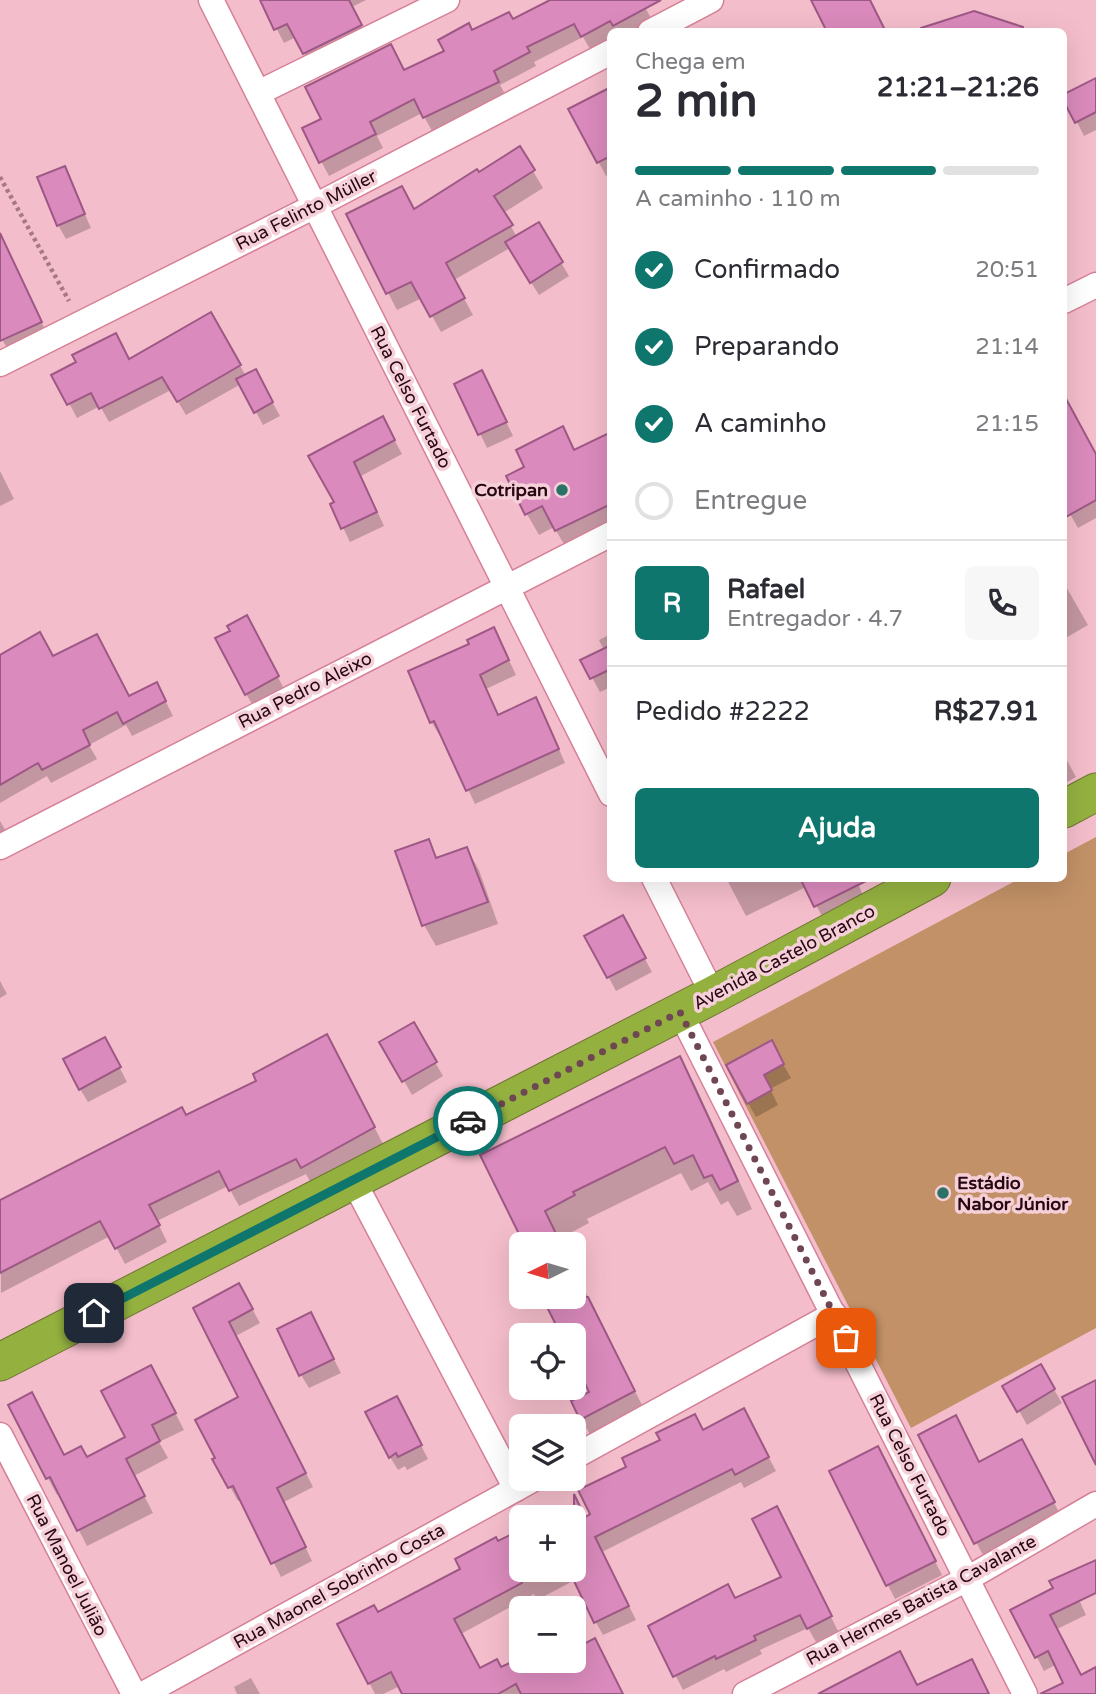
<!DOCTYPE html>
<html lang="pt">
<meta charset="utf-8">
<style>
:root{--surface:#fff;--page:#f7f7f7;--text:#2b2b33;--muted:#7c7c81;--line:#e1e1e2;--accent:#0f766e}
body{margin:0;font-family:"Varela Round",sans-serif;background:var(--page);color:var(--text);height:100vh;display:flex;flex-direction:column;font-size:26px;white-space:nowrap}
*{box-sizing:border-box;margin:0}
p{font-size:23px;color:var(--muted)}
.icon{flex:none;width:38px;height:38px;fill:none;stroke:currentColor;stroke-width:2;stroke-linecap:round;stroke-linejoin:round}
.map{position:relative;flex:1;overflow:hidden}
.details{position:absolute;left:607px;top:28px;width:460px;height:854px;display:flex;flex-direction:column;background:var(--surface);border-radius:10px;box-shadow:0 7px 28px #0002}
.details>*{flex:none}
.needle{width:46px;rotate:265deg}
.controls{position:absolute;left:509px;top:1232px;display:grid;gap:14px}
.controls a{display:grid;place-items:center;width:77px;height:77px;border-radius:10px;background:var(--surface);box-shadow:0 7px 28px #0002;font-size:35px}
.pin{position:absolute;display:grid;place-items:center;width:60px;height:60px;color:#fff;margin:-30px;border-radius:14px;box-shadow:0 4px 10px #0006}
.courier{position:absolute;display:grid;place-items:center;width:70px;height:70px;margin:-35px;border:5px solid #0f766e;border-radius:50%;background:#fff;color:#222;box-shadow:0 2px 9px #0007}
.head em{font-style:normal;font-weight:700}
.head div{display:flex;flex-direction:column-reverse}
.head{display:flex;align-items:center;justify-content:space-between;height:119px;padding:0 28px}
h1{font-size:46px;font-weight:700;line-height:52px}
.bar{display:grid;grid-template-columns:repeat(4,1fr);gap:10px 7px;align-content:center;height:84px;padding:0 28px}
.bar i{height:9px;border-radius:5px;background:var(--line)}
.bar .on{background:var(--accent)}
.bar p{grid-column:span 4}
.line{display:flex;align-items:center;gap:18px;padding:0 28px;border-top:2px solid var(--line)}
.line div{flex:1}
.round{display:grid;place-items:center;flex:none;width:74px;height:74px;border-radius:10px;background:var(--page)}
ol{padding:0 28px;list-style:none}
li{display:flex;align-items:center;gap:21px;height:77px}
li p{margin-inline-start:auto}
li .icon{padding:7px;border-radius:50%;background:var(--accent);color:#fff;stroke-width:4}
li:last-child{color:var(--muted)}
li i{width:38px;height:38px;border:4px solid var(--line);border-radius:50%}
.button{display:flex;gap:14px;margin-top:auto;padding:14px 28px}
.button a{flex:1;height:80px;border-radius:10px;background:var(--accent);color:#fff;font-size:28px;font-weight:700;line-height:80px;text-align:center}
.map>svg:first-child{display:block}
.green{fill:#c29167}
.shadow{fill:#0003}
.building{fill:#da8abc;stroke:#9e5885;stroke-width:2}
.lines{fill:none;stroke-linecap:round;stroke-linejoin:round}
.minor-casing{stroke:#d68098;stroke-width:27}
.highway-casing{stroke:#6e7630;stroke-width:39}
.path{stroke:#a67885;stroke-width:4.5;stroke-dasharray:3.5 3.5;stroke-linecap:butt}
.minor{stroke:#fff;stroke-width:24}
.highway{stroke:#94b140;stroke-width:37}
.done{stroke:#6e4753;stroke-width:7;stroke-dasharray:0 12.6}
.route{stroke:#0f766e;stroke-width:9}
.poi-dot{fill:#2a7166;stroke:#f6d0d9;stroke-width:2.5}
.labels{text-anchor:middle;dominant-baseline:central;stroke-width:7;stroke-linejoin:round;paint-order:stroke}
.street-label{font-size:18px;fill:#260712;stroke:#f6d0d9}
.poi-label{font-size:18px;font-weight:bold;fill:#260712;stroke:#f6d0d9;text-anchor:end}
</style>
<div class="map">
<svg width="1096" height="1694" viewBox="0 0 1096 1694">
<rect width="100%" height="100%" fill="#f4bdcb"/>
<polygon class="green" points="1096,837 1096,1328 911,1428 713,1042 1019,879 1064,878 1064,854"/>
<g class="shadow">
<polygon points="262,0 366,0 352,7 368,40 312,67 296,37 284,43"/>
<polygon points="553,0 658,0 645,7 653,22 636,32 611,32 611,39 590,49 583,37 534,62 536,66 500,85 506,96 432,131 422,113 377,136 383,148 329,176 304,129 404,72 446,51 472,33 512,21"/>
<polygon points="1096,80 1096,130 1084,136 1064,96"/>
<polygon points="611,93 611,174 606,176 571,110"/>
<polygon points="520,149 543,188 503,213 517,237 538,224 569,276 539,295 510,248 454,280 473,315 441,332 422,298 397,310 348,215 414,211"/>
<polygon points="64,168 91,228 66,239 58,225"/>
<polygon points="0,234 48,336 10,353 0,336"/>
<polygon points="210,314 246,376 263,385 280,416 263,425 241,384 186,415 171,390 109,422 100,406 77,418 54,375 129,361"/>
<polygon points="456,384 489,386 513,436 487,448"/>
<polygon points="1064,421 1096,456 1096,518 1078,528 1064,503"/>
<polygon points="562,429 575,451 611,434 611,530 568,551 554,527 539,535 527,514 526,468"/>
<polygon points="390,432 402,454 361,476 384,526 350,542 332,505 336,503 311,456"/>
<polygon points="0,471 14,499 0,506"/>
<polygon points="1064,583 1088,625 1064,639"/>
<polygon points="255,631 285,691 254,707 246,694"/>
<polygon points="611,634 611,687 600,692 583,661 604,650 599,640"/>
<polygon points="501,643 516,675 486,689 499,716 543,713 565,763 475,804 442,735 440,736 432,723 410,672 472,645"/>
<polygon points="0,657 53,659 129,698 164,698 173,716 132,736 126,725 89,745 97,759 51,783 47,776 0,803"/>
<polygon points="1064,755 1076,777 1064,784"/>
<polygon points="0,821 7,833 0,837"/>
<polygon points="428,841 438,859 467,849 479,870 498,924 436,946 424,925 397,852"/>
<polygon points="726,878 856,878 868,908 828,927 806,887 746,916"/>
<polygon points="630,931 652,972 616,991 587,937"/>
<polygon points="0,981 7,994 0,998"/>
<polygon points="413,1024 443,1076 412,1095 382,1042"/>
<polygon points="771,1043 791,1078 770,1089 778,1105 756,1117 748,1103"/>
<polygon points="336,1052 383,1144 311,1183 306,1174 239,1206 228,1186 157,1221 167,1242 125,1264 110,1236 1,1293 0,1202"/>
<polygon points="112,1053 127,1082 88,1102 80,1089"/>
<polygon points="679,1058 695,1085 752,1209 737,1216 728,1201 721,1205 708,1182 691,1191 681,1173 587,1219 589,1223 559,1239 562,1244 526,1244 482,1156"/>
<polygon points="574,1269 649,1419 597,1446 581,1419 592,1393 574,1357 574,1335 563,1335 544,1297 574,1297"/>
<polygon points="239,1285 260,1323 236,1336 313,1487 284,1502 312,1561 281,1577 242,1499 238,1501 215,1460 241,1398 195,1309"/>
<polygon points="318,1328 341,1373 309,1388 301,1375"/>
<polygon points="1040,1366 1062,1403 1027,1425 1005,1386"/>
<polygon points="160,1383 184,1430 159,1442 168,1458 134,1476 153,1513 87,1546 60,1493 57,1495 48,1478 10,1406 64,1457 87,1459 128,1438"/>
<polygon points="404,1412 428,1459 407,1470 405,1466 398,1470 390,1457"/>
<polygon points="751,1424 776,1471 744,1488 741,1482 602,1552 636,1620 603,1635 573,1581 537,1600 534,1594 461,1634 480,1670 501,1670 522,1659 522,1661 574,1661 574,1651 622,1694 404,1694 400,1686 383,1694 375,1694 339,1624 522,1570 574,1570 574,1524 592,1515 703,1432"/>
<polygon points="920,1435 979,1464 1029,1455 1061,1516 984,1557"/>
<polygon points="885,1462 942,1575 895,1599 831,1472"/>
<polygon points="784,1522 838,1631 816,1642 808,1628 760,1650 762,1654 726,1672 724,1669 683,1690 650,1626 735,1600 783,1578"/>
<polygon points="1077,1595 1086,1615 1057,1629 1081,1676 1096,1669 1096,1694 1070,1694 1057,1664 1044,1671 1013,1611"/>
<polygon points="251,1678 260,1694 237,1694 234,1687"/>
</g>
<g class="building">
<polygon points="260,0 349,0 362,25 303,54 287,24 274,30"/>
<polygon points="550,0 661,0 613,26 610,21 581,37 574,24 527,47 530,52 494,71 499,82 423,118 414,99 370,122 376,134 319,163 302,128 321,119 305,87 391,44 404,70 444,51 438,40 469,23 472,30 509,12 513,19"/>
<polygon points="811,0 870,0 886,32 827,32"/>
<polygon points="974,11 1023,27 1022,32 922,32 921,28"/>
<polygon points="1096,78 1096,112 1075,123 1064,102 1064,94"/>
<polygon points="611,87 611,156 597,163 568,109"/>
<polygon points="520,146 535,170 494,196 513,225 446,263 465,298 430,317 411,282 386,294 346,214 402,186 414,209 477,169 479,172"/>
<polygon points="65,166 85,214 57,226 37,177"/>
<polygon points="539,222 563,262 530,283 505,242"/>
<polygon points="0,233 42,322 0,341"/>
<polygon points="211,312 241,365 177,402 162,377 99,409 91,393 67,405 51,375 76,362 72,355 116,333 129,359"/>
<polygon points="256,369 273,402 254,413 236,379"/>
<polygon points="482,370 507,422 478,435 454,384"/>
<polygon points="1064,395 1096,454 1096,500 1064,518"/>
<polygon points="383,416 395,440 354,462 377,512 341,529 330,504 334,502 308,456"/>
<polygon points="563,426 574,450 611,432 611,504 555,531 542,506 525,515 506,476 524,467 516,450"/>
<polygon points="247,615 279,676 245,695 215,638 230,631 227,626"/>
<polygon points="494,627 509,660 480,675 498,715 536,697 559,749 466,791 434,721 430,723 408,671 469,644 467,640"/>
<polygon points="40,632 53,656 97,634 129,696 157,682 166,701 123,724 117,712 83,730 90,745 42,770 38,763 0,785 0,655"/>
<polygon points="611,645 611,669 590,679 580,660"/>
<polygon points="429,839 436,858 467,847 488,902 422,926 395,851"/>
<polygon points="800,878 872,878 814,907"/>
<polygon points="623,915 646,958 607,978 584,936"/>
<polygon points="414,1022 437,1062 402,1082 379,1042"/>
<polygon points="327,1034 375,1127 301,1168 296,1159 229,1191 219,1171 149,1205 160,1225 115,1249 100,1221 0,1273 0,1200 182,1107 186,1115 256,1081 253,1074"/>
<polygon points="105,1037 121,1067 79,1090 63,1059"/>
<polygon points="772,1040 784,1064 764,1075 772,1090 747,1104 726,1065"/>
<polygon points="680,1056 738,1181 720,1190 712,1175 704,1178 693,1155 674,1164 665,1147 573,1192 575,1195 545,1211 561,1244 524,1244 480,1155"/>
<polygon points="239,1283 253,1309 229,1322 306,1473 277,1488 306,1547 271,1564 233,1486 228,1488 212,1459 215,1458 195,1420 238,1397 193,1308"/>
<polygon points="542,1297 588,1297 635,1391 580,1420 571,1401 589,1392 574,1361 574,1335 561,1335"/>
<polygon points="311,1312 334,1359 299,1376 277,1329"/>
<polygon points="1041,1364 1055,1389 1017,1412 1002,1386"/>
<polygon points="151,1365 176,1413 152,1425 160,1441 126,1459 145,1496 77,1531 50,1477 46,1479 8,1405 32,1392 64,1455 81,1446 87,1457 125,1437 101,1391"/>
<polygon points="1096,1380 1096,1465 1062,1397"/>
<polygon points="397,1396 422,1445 398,1457 396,1453 389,1458 365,1412"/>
<polygon points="744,1408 769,1457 735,1475 732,1469 595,1537 629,1606 594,1623 574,1581 574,1494 585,1517 590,1514 578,1490 626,1467 622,1458 660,1440 656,1433 695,1414 703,1430"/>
<polygon points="956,1415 979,1462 1022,1439 1055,1502 974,1544 918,1435"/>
<polygon points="878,1446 936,1561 886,1586 829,1471"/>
<polygon points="777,1506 832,1616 807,1629 800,1615 754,1636 756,1640 716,1659 715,1656 673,1677 648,1626 728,1584 735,1598 781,1577 752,1519"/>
<polygon points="522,1529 522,1583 454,1619 480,1668 497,1659 501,1667 514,1661 574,1661 574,1649 595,1638 623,1694 521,1694 516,1684 498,1694 402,1694 391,1672 368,1684 337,1624 374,1605 378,1612 460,1569 455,1559 496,1537 498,1541"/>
<polygon points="1096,1560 1096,1593 1050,1615 1081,1675 1096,1667 1096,1694 1040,1694 1063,1683 1048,1651 1035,1658 1010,1610 1053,1588 1049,1581"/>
<polygon points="900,1651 917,1685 972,1659 989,1694 818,1694"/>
</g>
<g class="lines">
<g class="minor-casing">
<g id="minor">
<polyline points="211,0 611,794"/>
<polyline points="650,32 711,0"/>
<polyline points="258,93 447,0"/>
<polyline points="1064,301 1096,285"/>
<polyline points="0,364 315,206 611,52"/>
<polyline points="0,847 611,534"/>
<polyline points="654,878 713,995"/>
<polyline points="680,1012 1025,1694"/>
<polyline points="353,1180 516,1489"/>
<polyline points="0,1435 134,1694"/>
<polyline points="574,1457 834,1314"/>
<polyline points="143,1694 534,1479"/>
<polyline points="745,1694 967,1579 1096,1504"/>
</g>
</g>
<g class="highway-casing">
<g id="highway">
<polyline points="1064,809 1096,792"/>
<polyline points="0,1362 713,995 932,878"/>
</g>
</g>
<polyline class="path" points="0,177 69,301"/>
<use href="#minor" class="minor"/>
<use href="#highway" class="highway"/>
</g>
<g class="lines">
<polyline class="done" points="468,1121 680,1012 846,1338"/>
<polyline class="route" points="94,1313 468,1121"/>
</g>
<g class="poi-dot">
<circle cx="562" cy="490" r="7"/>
<circle cx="943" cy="1193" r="7"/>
</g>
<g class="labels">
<g class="street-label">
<text transform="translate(306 210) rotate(-27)">Rua Felinto Müller</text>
<text transform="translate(411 397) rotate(63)">Rua Celso Furtado</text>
<text transform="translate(305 690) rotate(-27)">Rua Pedro Aleixo</text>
<text transform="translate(784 957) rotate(-28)">Avenida Castelo Branco</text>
<text transform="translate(910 1465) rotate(63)">Rua Celso Furtado</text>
<text transform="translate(67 1565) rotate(63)">Rua Manoel Julião</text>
<text transform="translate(339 1586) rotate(-29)">Rua Maonel Sobrinho Costa</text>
<text transform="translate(921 1600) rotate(-28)">Rua Hermes Batista Cavalante</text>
</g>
<g class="poi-label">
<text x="548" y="490">Cotripan</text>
<text x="957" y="1183" text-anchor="start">Estádio<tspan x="957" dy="21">Nabor Júnior</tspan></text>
</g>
</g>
</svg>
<div class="controls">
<a><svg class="needle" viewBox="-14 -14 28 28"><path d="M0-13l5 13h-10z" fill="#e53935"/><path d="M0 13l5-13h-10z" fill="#7c7c81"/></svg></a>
<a><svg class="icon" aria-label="locate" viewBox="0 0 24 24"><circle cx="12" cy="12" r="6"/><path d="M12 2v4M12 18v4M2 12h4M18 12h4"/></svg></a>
<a><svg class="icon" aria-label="layers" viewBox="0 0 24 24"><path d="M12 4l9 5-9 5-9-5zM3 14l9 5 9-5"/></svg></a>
<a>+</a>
<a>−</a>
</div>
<div class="pin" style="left:846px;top:1338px;background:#ea580c"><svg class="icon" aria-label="bag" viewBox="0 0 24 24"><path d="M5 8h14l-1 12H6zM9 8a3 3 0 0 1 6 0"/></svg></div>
<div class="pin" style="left:94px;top:1313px;background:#1f2937"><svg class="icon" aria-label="home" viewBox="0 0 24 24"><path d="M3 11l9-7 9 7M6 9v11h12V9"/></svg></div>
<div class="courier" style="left:468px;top:1121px"><svg class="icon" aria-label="car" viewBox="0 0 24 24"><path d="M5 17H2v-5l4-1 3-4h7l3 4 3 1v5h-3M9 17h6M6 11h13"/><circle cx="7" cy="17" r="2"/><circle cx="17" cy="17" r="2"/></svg></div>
<section class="details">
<div class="head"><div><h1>2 min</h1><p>Chega em</p></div><em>21:21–21:26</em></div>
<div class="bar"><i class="on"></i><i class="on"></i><i class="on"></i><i></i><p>A caminho · 110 m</p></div>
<ol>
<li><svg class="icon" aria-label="check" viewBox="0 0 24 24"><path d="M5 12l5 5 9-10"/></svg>Confirmado<p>20:51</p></li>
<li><svg class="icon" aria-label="check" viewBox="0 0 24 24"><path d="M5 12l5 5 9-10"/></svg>Preparando<p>21:14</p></li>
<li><svg class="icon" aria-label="check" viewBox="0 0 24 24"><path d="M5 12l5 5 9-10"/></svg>A caminho<p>21:15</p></li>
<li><i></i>Entregue</li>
</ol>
<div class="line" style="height:126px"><b class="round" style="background:var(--accent);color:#fff">R</b><div><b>Rafael</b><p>Entregador · 4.7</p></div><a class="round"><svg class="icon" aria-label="phone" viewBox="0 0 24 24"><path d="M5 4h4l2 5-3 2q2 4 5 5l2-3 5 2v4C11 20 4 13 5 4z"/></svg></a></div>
<div class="line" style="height:91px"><div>Pedido #2222</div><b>R$27.91</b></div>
<div class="button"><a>Ajuda</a></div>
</section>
</div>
